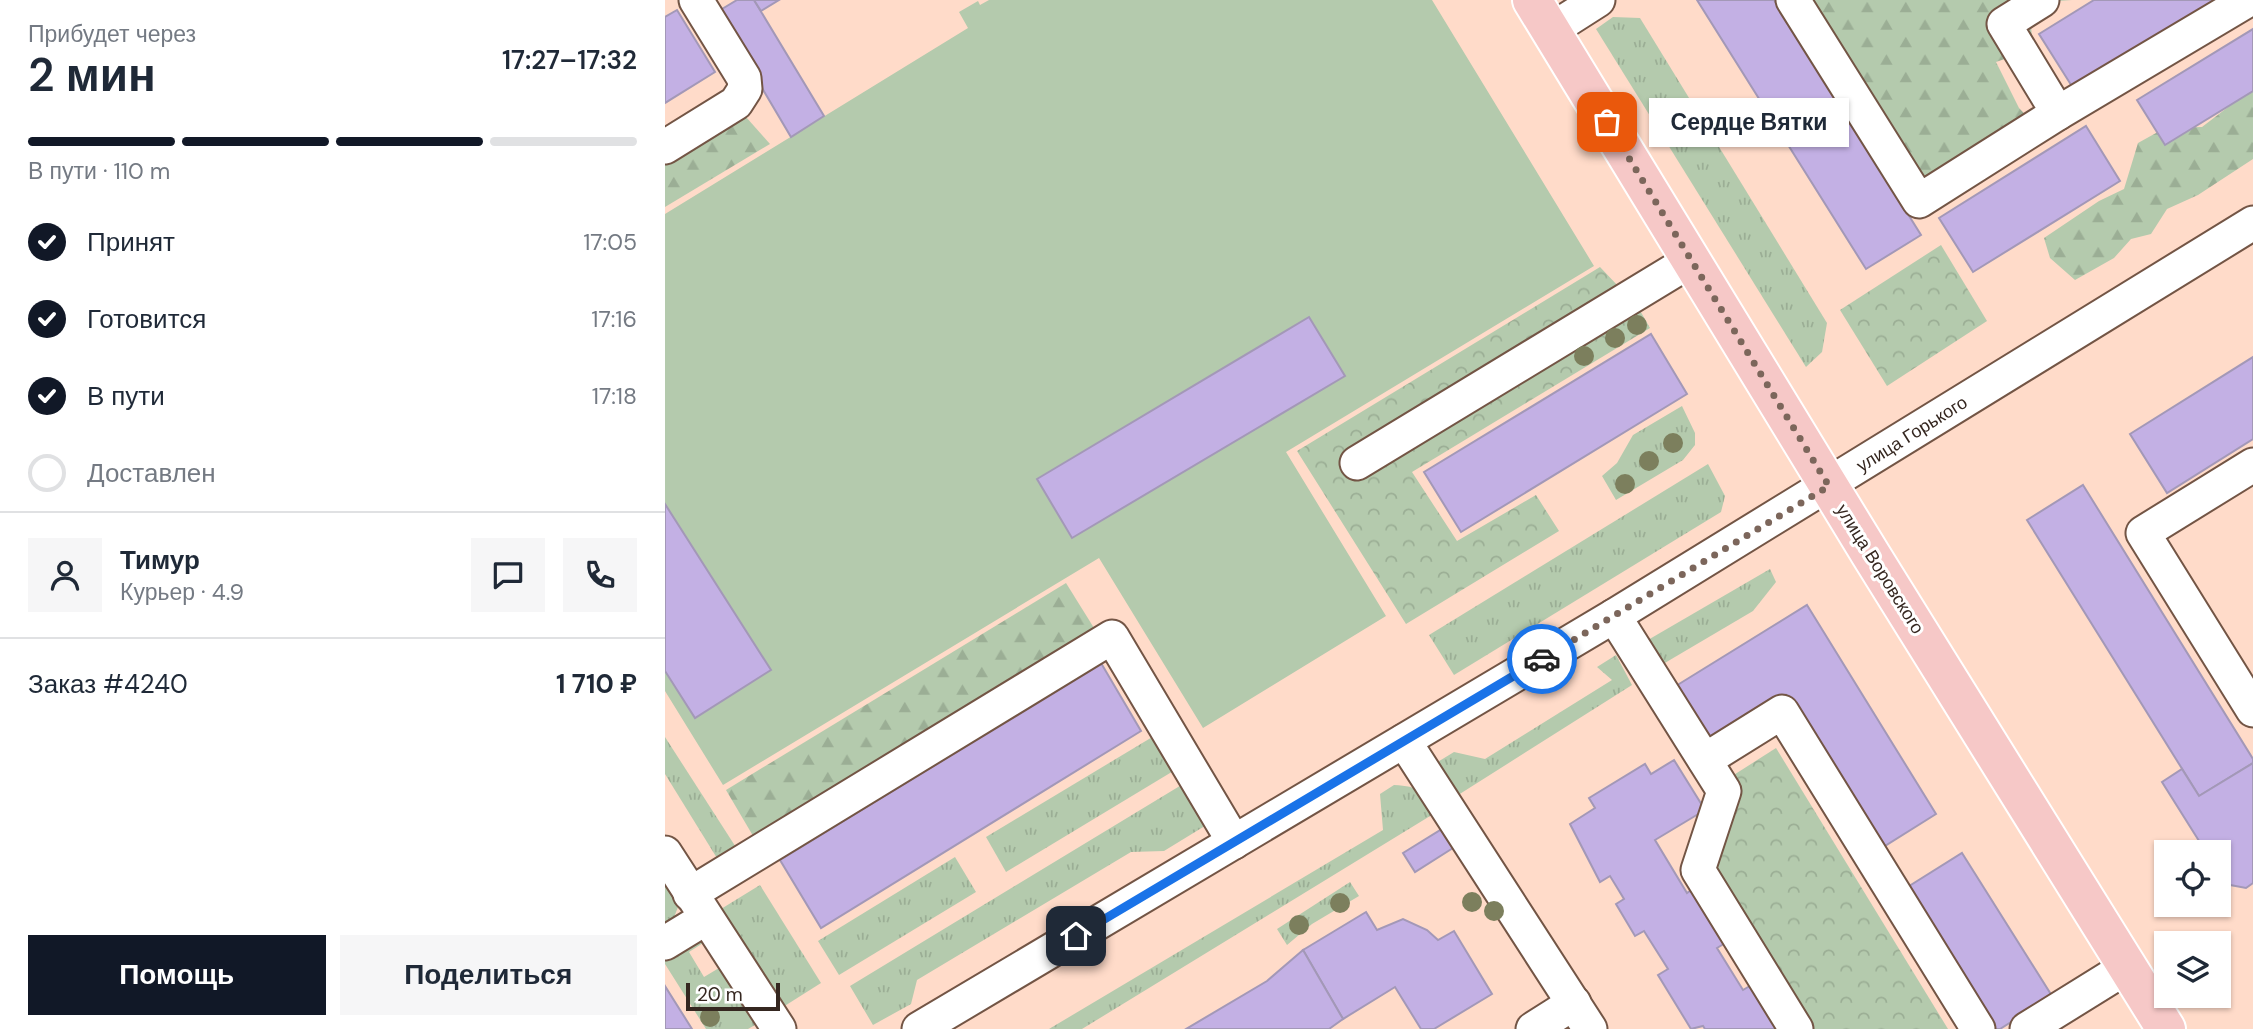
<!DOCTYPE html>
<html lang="ru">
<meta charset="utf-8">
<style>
:root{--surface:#fff;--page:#f6f6f7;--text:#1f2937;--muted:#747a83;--line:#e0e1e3;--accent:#111827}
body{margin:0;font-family:"DM Sans",sans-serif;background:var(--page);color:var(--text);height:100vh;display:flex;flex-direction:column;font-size:26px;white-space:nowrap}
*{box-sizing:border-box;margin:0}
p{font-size:23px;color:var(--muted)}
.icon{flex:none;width:38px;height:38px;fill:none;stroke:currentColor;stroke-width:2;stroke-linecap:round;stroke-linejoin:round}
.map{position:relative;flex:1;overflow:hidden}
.sheet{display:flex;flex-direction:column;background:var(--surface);width:665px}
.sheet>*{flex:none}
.buttons{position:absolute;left:1489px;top:840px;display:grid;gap:14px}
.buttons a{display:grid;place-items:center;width:77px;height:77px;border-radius:0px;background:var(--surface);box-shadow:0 2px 5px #0004;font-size:35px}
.scale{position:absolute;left:21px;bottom:18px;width:94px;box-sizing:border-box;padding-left:7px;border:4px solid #352720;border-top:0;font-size:19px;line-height:24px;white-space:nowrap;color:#352720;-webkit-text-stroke:5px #fff;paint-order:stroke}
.pin{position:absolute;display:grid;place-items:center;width:60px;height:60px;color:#fff;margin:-30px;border-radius:14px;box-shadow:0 4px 10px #0006}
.courier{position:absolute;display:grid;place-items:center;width:70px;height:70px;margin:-35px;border:5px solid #1a73e8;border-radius:50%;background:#fff;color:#222;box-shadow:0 2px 9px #0007}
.bubble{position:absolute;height:49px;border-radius:0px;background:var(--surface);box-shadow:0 2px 5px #0004;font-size:23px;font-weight:600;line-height:49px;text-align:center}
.summary em{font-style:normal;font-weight:600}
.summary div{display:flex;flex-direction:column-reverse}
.summary{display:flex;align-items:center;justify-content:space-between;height:119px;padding:0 28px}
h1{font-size:46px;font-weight:600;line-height:52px}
.bar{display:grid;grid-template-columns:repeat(4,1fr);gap:10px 7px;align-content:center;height:84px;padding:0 28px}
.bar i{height:9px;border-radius:5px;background:var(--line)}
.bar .on{background:var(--accent)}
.bar p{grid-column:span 4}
.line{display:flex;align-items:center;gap:18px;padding:0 28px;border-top:2px solid var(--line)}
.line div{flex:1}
.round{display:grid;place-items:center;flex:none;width:74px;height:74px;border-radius:0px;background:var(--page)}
ol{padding:0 28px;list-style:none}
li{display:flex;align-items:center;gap:21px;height:77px}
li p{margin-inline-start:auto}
li .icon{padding:7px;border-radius:50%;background:var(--accent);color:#fff;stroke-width:4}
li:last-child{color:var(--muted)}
li i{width:38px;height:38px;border:4px solid var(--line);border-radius:50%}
.primary-button{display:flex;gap:14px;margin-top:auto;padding:14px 28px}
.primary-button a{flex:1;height:80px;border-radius:0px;background:var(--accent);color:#fff;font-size:28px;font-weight:600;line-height:80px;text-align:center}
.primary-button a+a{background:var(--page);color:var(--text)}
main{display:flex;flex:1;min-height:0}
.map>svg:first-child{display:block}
.grass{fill:url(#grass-tufts)}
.forest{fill:url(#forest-firs)}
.park{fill:url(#park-crowns)}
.pitch{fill:#b4caad}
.building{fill:#c3b0e4;stroke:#a398b7;stroke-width:2}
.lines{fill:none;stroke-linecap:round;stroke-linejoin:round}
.minor-casing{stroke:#735545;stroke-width:37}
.major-casing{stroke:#fff;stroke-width:42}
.minor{stroke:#fff;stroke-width:33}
.major{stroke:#f6c8c7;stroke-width:38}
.tree{fill:#7c7f5d}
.done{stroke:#7c665b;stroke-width:7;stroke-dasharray:0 12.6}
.route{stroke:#1a73e8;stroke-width:9}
.labels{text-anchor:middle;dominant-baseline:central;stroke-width:6;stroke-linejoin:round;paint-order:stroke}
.street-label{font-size:18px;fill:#352720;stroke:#fff}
</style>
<main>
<section class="sheet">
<div class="summary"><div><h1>2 мин</h1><p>Прибудет через</p></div><em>17:27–17:32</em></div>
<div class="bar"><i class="on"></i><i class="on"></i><i class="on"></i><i></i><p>В пути · 110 m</p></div>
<ol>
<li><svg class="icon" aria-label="check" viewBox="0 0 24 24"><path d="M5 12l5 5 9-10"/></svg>Принят<p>17:05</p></li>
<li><svg class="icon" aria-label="check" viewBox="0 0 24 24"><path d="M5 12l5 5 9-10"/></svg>Готовится<p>17:16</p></li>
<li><svg class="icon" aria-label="check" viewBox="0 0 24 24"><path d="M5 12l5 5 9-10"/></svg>В пути<p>17:18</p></li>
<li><i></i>Доставлен</li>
</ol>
<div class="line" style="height:126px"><a class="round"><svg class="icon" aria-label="person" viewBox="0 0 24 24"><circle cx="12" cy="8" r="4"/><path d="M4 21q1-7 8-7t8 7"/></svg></a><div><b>Тимур</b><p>Курьер · 4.9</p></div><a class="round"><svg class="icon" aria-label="chat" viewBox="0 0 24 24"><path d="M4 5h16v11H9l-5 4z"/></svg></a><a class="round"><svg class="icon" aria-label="phone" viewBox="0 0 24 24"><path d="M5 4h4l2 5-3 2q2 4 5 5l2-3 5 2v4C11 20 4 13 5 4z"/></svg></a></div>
<div class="line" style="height:91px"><div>Заказ #4240</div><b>1 710 ₽</b></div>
<div class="primary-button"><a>Помощь</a><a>Поделиться</a></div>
</section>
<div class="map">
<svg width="1588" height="1029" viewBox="0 0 1588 1029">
<defs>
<pattern id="grass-tufts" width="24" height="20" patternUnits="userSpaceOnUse" patternTransform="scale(1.75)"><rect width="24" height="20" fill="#b4caad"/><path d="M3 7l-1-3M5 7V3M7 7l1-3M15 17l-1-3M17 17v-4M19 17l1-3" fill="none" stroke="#9bae95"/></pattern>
<pattern id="forest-firs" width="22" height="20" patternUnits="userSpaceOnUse" patternTransform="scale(1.75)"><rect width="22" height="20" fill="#b4caad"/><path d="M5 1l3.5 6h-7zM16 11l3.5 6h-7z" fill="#9bae95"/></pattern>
<pattern id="park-crowns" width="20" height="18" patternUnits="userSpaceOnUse" patternTransform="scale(1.75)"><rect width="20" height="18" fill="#b4caad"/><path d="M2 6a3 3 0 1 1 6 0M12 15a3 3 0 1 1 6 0" fill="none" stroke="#9bae95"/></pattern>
</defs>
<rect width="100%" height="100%" fill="#ffdbc9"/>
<g class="grass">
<polygon points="948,17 975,18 1162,323 1157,352 1141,367 931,29"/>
<polygon points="1017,406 1030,433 1030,445 1018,460 951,500 937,476 952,463 968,435"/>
<polygon points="1043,464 1060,496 1056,512 789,675 764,635"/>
<polygon points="1105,569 1111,582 1088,611 993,667 976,644"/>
<polygon points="951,655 967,685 790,797 771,763 789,752 820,759 947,680 932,667"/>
<polygon points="494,733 515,767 341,872 321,837"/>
<polygon points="0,737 74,852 55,863 0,774"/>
<polygon points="523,781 548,821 499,851 466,852 252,980 246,1004 208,1025 185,986"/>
<path d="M729 785C755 786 757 792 770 813L417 1029H384L718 830 715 794Z"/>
<polygon points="290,857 311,892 174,975 153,941"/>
<polygon points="0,881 13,907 8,920 0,925"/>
<polygon points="685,882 694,896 647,924 622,945 612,929"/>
<polygon points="95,885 156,983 118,1007 56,909"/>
<polygon points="30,930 38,943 24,952 39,977 54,968 90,1025 83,1029 41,1029 0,964 0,949"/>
</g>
<g class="forest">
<polygon points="1126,0 1407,0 1377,2 1366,26 1368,49 1331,62 1354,108 1375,130 1256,185"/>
<polygon points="1588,88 1588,159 1533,195 1502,209 1486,234 1466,239 1449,258 1410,280 1385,258 1379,238 1434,201 1459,189 1473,143 1500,128 1537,127"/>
<polygon points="81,117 105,144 0,207 0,155 49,125"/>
<polygon points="401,583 434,636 94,846 61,790"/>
</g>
<g class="park">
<polygon points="1276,245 1322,321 1222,386 1175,310"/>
<polygon points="935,267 973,307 985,328 747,472 792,541 871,495 894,531 741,624 632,451"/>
<polygon points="1111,748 1283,1029 1140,1029 1044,872 1064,778"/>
</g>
<polygon class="pitch" points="324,0 767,0 929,266 621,452 721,616 538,728 434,558 58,785 0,691 0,214 303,28 294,12 313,1 315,5"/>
<g class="building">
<polygon points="72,0 89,0 159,116 126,137 52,12"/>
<polygon points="89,0 114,0 96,11"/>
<polygon points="1032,0 1109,0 1256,235 1201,269"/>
<polygon points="1429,0 1550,0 1408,88 1374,34"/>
<polygon points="12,10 50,72 0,103 0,17"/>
<polygon points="1588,29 1588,91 1500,145 1472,100"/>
<polygon points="1421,126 1455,181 1308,272 1274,218"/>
<polygon points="644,317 680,376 407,538 372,479"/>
<polygon points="986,334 1022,394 796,532 759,472"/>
<polygon points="1588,357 1588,439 1502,493 1465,434"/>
<polygon points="1418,485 1588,759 1588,763 1534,796 1362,520"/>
<polygon points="0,504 106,670 30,718 0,671"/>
<polygon points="1142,605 1271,814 1215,849 1121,695 1040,745 1006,689"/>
<polygon points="436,663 476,731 156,928 115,860"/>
<polygon points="1009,760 1040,810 990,840 1022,893 1029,888 1062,942 1052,948 1078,990 1088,984 1115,1029 1040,1029 1038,1026 1026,1029 993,975 1003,969 979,931 970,936 951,904 959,899 945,876 935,882 905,824 930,808 924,798 980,764 986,774"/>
<polygon points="1588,763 1588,883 1581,888 1560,884 1554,874 1554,852 1541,852 1497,782 1517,769 1534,796"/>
<polygon points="777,829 788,848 750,872 738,853"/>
<polygon points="1297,853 1387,996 1335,1029 1330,1029 1241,888"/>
<polygon points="701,912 712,930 738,919 762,930 773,940 789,931 827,994 769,1029 756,1029 730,987 678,1019 638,950"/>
<polygon points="638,950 678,1019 664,1029 521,1029 602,981"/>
<polygon points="0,986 27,1029 0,1029"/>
</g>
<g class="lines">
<g class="minor-casing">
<g id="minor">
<polyline points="1128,0 1254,201 1393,113 1339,24 1377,0"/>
<polyline points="886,30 933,0"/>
<polyline points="1393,113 1583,0"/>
<polyline points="0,147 71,103 80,89 79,78 31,0"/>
<polyline points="692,463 1025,261"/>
<polyline points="1588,465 1478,533 1588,710"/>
<polyline points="949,616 1059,791 1033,870 1131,1029"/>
<polyline points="739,741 925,1029"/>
<polyline points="1040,760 1117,712 1313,1029"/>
<polyline points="0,853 114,1029"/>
<polyline points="25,894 447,637 569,842"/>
<polyline points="0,943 41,918"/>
<polyline points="254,1029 949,616 1588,223"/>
<polyline points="868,1029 909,1003"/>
<polyline points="1362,1029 1462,967"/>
</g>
</g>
<g class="major-casing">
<polyline id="major" points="867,0 1206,555 1501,1029"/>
</g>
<use href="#minor" class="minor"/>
<use href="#major" class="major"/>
</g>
<g class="tree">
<circle cx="972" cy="325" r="10"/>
<circle cx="950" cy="338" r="10"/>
<circle cx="919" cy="356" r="10"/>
<circle cx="1008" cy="443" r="10"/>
<circle cx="984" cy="461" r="10"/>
<circle cx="960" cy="484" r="10"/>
<circle cx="807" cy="902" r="10"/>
<circle cx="675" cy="903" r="10"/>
<circle cx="829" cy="911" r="10"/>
<circle cx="634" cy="925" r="10"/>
<circle cx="45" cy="1017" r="10"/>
</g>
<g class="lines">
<polyline class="done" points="877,659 1164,486 942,122"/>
<polyline class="route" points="411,936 877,659"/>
</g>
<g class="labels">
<g class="street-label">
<text transform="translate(1247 434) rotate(-32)">улица Горького</text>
<text transform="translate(1215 569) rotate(58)">улица Воровского</text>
</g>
</g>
</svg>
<div class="buttons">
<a><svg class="icon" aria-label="locate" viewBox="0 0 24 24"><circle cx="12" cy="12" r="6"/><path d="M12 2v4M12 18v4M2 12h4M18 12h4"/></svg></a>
<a><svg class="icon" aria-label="layers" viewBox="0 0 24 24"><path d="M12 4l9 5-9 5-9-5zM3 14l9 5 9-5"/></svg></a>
</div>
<div class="scale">20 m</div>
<div class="pin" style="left:942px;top:122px;background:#ea580c"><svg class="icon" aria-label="bag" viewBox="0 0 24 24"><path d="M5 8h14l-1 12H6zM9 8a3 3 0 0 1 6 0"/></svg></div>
<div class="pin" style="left:411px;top:936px;background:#1f2937"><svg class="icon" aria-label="home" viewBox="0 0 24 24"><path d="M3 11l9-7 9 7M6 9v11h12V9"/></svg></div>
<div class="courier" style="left:877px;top:659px"><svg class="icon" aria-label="car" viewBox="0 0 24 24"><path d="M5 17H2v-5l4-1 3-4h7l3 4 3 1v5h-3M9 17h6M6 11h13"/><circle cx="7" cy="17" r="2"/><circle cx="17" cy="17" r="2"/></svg></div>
<div class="bubble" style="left:984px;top:98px;width:200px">Сердце Вятки</div>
</div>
</main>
